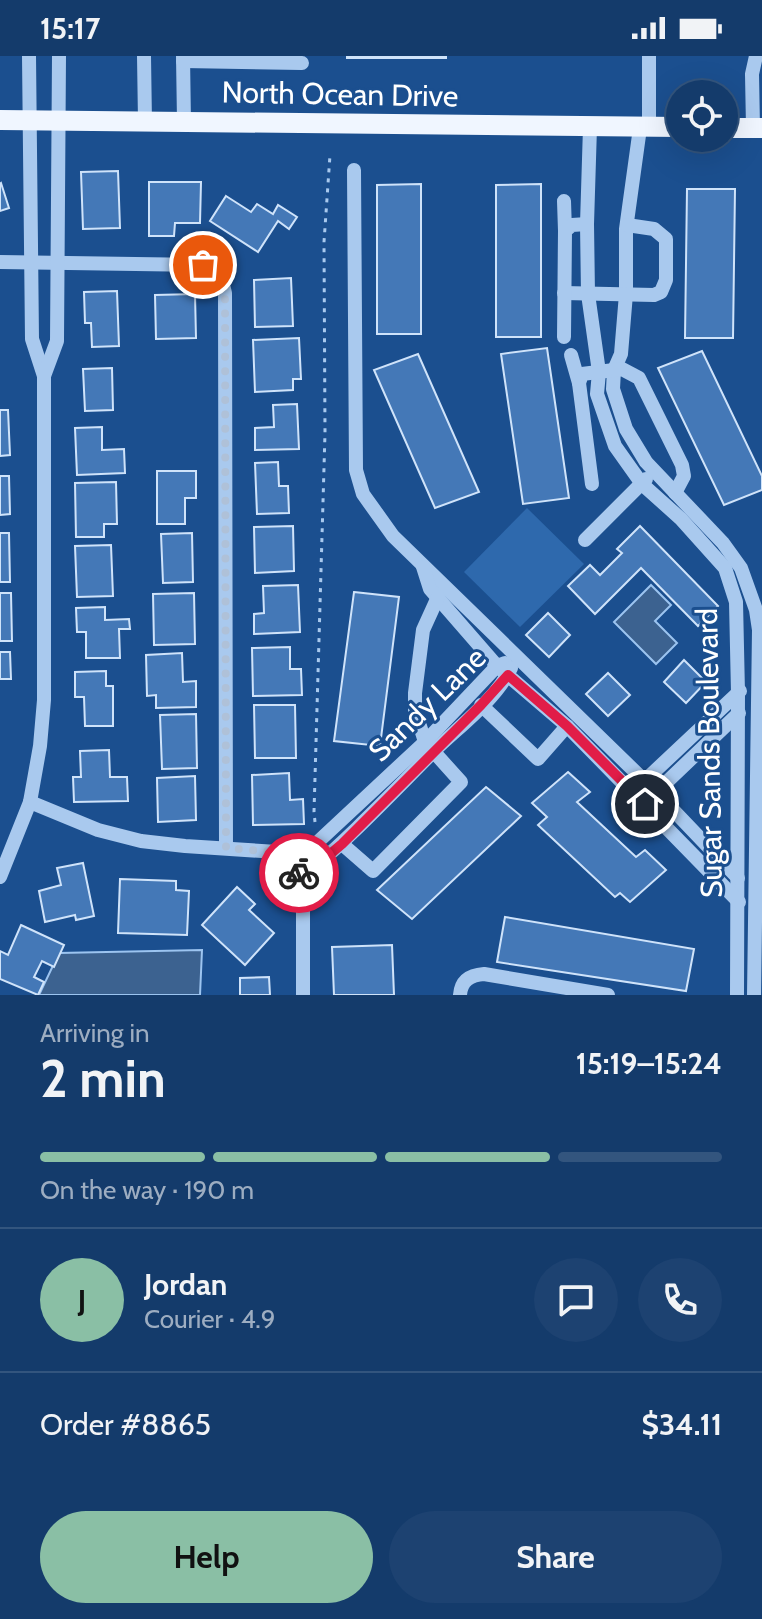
<!DOCTYPE html>
<meta charset="utf-8">
<style>
:root{--surface:#143b6b;--page:#1d4271;--text:#f1f3f6;--muted:#9dadc1;--line:#33557e;--accent:#8abfa5}
body{margin:0;font-family:Cabin,sans-serif;background:var(--page);color:var(--text);height:100vh;display:flex;flex-direction:column;font-size:30px;white-space:nowrap}
*{box-sizing:border-box;margin:0}
p{font-size:26px;color:var(--muted)}
.icon{flex:none;width:44px;height:44px;fill:none;stroke:currentColor;stroke-width:2;stroke-linecap:round;stroke-linejoin:round}
.map{position:relative;height:939px;overflow:hidden}
.drawer{display:flex;flex-direction:column;background:var(--surface);flex:1}
.drawer>*{flex:none}
.fabs{position:absolute;left:666px;top:24px;display:grid;gap:16px}
.fabs a{display:grid;place-items:center;width:72px;height:72px;border-radius:50%;background:var(--surface);box-shadow:0 8px 32px #0002,0 0 0 2px var(--line);font-size:40px}
.pin{position:absolute;display:grid;place-items:center;width:68px;height:68px;color:#fff;margin:-34px;border:4px solid #fff;border-radius:50%;box-shadow:0 2px 8px #0007}
.courier{position:absolute;display:grid;place-items:center;width:80px;height:80px;margin:-40px;border:6px solid #e11d48;border-radius:50%;background:#fff;color:#222;box-shadow:0 2px 10px #0007}
.head em{font-style:normal;font-weight:700}
.head div{display:flex;flex-direction:column-reverse}
.head{display:flex;align-items:center;justify-content:space-between;height:136px;padding:0 40px}
h1{font-size:52px;font-weight:700;line-height:60px}
.bar{display:grid;grid-template-columns:repeat(4,1fr);gap:12px 8px;align-content:center;height:96px;padding:0 40px}
.bar i{height:10px;border-radius:6px;background:var(--line)}
.bar .active{background:var(--accent)}
.bar p{grid-column:span 4}
.line{display:flex;align-items:center;gap:20px;padding:0 40px;border-top:2px solid var(--line)}
.line div{flex:1}
.round{display:grid;place-items:center;flex:none;width:84px;height:84px;border-radius:42px;background:var(--page)}
.action{display:flex;gap:16px;margin-top:auto;padding:16px 40px}
.action a{flex:1;height:92px;border-radius:48px;background:var(--accent);color:#111;font-size:32px;font-weight:700;line-height:92px;text-align:center}
.action a+a{background:var(--page);color:var(--text)}
.status{display:flex;justify-content:space-between;align-items:center;height:56px;padding:0 40px;background:var(--surface);direction:ltr}
.status svg{height:22px;fill:currentColor}
.map>svg:first-child{display:block}
.green{fill:#2e69ad}
.water{fill:#3c6290;stroke:#9cc4f0;stroke-width:2}
.building{fill:#4478b7;stroke:#cfe3fa;stroke-width:2}
.lines{fill:none;stroke-linecap:round;stroke-linejoin:round}
.path{stroke:#a9c9ee;stroke-width:3;stroke-dasharray:4 6;stroke-linecap:butt}
.minor{stroke:#a9c9ee;stroke-width:14}
.major{stroke:#f0f6ff;stroke-width:20}
.done{stroke:#afc1d8;stroke-width:8;stroke-dasharray:0 14.4}
.route{stroke:#e11d48;stroke-width:10}
.labels{text-anchor:middle;dominant-baseline:central;stroke-width:6;stroke-linejoin:round;paint-order:stroke}
.street-label{font-size:30px;fill:#fff;stroke:#1b4f8f}
</style>
<div class="status"><b>15:17</b><svg viewBox="0 0 49 12"><path d="M0 12V9h3v3zM5 12V6h3v6zM10 12V3h3v9zM15 12V0h3v12zM26 1h20v11H26zM47 4h2v5h-2z"/></svg></div>
<div class="map">
<svg width="762" height="939" viewBox="0 0 762 939">
<rect width="100%" height="100%" fill="#1b4f8f"/>
<polygon class="green" points="527,452 584,508 520,571 464,516"/>
<g class="water">
<polygon points="651,529 671,549 655,565 677,587 656,608 614,566"/>
<polygon points="202,894 200,939 39,939 59,897"/>
</g>
<g class="building">
<rect x="347" y="0" width="99" height="2"/>
<polygon points="118,115 120,172 83,173 81,116"/>
<polygon points="149,126 201,126 200,167 175,167 174,180 149,180"/>
<polygon points="1,127 9,152 0,155 0,128"/>
<polygon points="421,128 421,278 377,278 377,129"/>
<polygon points="541,128 541,281 496,281 496,129"/>
<polygon points="687,133 735,133 733,282 685,282"/>
<polygon points="226,140 251,156 257,148 273,158 278,149 297,161 289,173 278,165 258,196 210,165"/>
<polygon points="291,222 293,270 255,271 254,224"/>
<polygon points="117,235 119,290 92,291 91,267 85,267 84,236"/>
<polygon points="195,238 196,282 156,283 155,239"/>
<polygon points="299,282 301,323 293,323 293,334 255,336 253,284"/>
<polygon points="547,292 569,442 523,448 501,298"/>
<polygon points="702,295 762,420 762,434 724,449 658,312"/>
<polygon points="418,298 479,436 435,452 374,314"/>
<polygon points="112,312 113,354 85,355 83,313"/>
<polygon points="297,348 299,393 255,394 255,372 274,371 273,349"/>
<polygon points="0,354 8,354 10,399 0,400"/>
<polygon points="102,371 102,394 124,393 125,417 77,419 75,372"/>
<polygon points="278,406 279,430 288,430 289,457 257,458 255,407"/>
<polygon points="157,415 196,415 196,442 185,442 185,468 157,468"/>
<polygon points="0,420 9,420 10,458 0,459"/>
<polygon points="116,426 117,468 104,468 104,481 76,481 75,427"/>
<polygon points="293,470 294,515 255,517 254,471"/>
<polygon points="640,470 718,550 698,570 641,512 595,558 568,530 590,509 600,519 622,497 617,493"/>
<polygon points="0,477 9,477 10,526 0,526"/>
<polygon points="192,477 193,526 163,527 161,478"/>
<polygon points="111,489 113,540 77,541 75,490"/>
<polygon points="298,529 300,576 254,578 254,558 264,557 263,530"/>
<polygon points="354,536 399,541 380,690 334,685"/>
<polygon points="0,537 11,537 12,585 0,585"/>
<polygon points="194,537 195,588 154,589 153,538"/>
<polygon points="105,551 105,564 129,563 130,573 119,573 120,602 86,602 86,576 77,576 76,552"/>
<polygon points="548,557 570,579 549,601 526,579"/>
<polygon points="290,591 290,613 301,613 302,639 253,640 252,592"/>
<polygon points="0,596 10,596 11,623 0,623"/>
<polygon points="182,597 183,626 196,625 196,651 156,652 156,639 147,640 146,599"/>
<polygon points="684,604 706,626 686,647 664,626"/>
<polygon points="106,615 106,630 113,630 113,670 85,670 84,641 75,641 75,616"/>
<polygon points="608,617 630,639 608,660 586,638"/>
<polygon points="254,649 295,649 296,702 255,702"/>
<polygon points="196,658 197,712 162,713 160,659"/>
<polygon points="109,694 110,721 127,721 128,745 74,746 73,721 81,721 80,695"/>
<polygon points="568,716 590,736 577,746 636,801 645,794 666,814 630,846 620,837 615,841 538,769 547,761 532,747"/>
<polygon points="289,717 290,744 303,743 304,768 253,769 252,719"/>
<polygon points="195,720 196,764 158,766 157,722"/>
<polygon points="486,731 521,760 412,863 377,834"/>
<polygon points="83,807 94,860 76,864 75,859 45,866 39,835 61,829 57,812"/>
<polygon points="120,823 176,825 176,834 189,835 187,879 118,877"/>
<polygon points="237,831 255,848 249,854 274,877 245,909 202,869"/>
<polygon points="505,861 694,893 686,935 497,906"/>
<polygon points="21,869 64,889 54,911 42,905 34,921 44,926 38,939 0,923 0,895 8,899"/>
<polygon points="392,889 394,939 334,939 332,891"/>
<polygon points="269,921 270,939 240,939 240,922"/>
</g>
<g class="lines">
<polyline class="path" points="315,766 314,756 325,377 324,186 330,99"/>
<g class="minor">
<polyline points="29,0 32,283 44,320"/>
<polyline points="144,0 145,66"/>
<polyline points="183,0 184,66"/>
<polyline points="183,5 302,7"/>
<polyline points="590,71 587,168 588,238 599,316 597,338 615,390 642,428 681,463 725,512 736,546 738,637 737,939"/>
<polyline points="649,71 649,0"/>
<polyline points="640,72 626,173 626,238 621,298 614,314 613,333 626,373 646,406 723,487 741,512 756,554 759,574 754,939"/>
<polyline points="753,72 752,18 756,0"/>
<polyline points="354,114 356,414 363,438 393,480 656,736 738,822"/>
<polyline points="564,145 565,175"/>
<path d="M0 206 203 209C216 216 222 222 225 237L226 792"/>
<polyline points="564,237 654,239 661,236 666,224 666,183 654,173 627,169"/>
<polyline points="564,281 565,175 572,169 587,168"/>
<polyline points="571,299 579,327"/>
<polyline points="592,428 579,327 582,318 622,313 639,322 682,409 684,420 675,437"/>
<polyline points="585,484 646,423"/>
<polyline points="423,511 430,533 497,610 567,670 739,846"/>
<polyline points="481,649 538,703 567,670"/>
<polyline points="639,730 740,635"/>
<polyline points="650,742 739,657"/>
<polyline points="30,746 98,774 141,785 185,790 277,796 297,815"/>
<polyline points="342,788 373,815 461,726 425,686 415,654 415,637 423,574 438,541"/>
<polyline points="292,810 425,686 497,610 505,607"/>
<polyline points="0,821 30,746 40,690 44,644 44,320 57,285 59,0"/>
<path d="M303 821C351 781 393 736 436 693 461 669 496 643 511 612"/>
<polyline points="303,821 303,939"/>
<path d="M460 939C461 925 470 919 484 918L608 939"/>
</g>
<g class="major">
<polyline points="0,64 680,71"/>
<polyline points="724,72 762,72"/>
</g>
</g>
<g class="lines">
<path class="done" d="M203 209C216 216 222 223 225 237L226 792 277 796 299 817"/>
<polyline class="route" points="299,817 303,821 342,788 481,649 508,619 567,670 645,748"/>
</g>
<g class="labels">
<g class="street-label">
<text transform="translate(340 38) rotate(1)">North Ocean Drive</text>
<text transform="translate(427 648) rotate(-44)">Sandy Lane</text>
<text transform="translate(709 697) rotate(-91)">Sugar Sands Boulevard</text>
</g>
</g>
</svg>
<div class="fabs">
<a><svg class="icon" aria-label="locate" viewBox="0 0 24 24"><circle cx="12" cy="12" r="6"/><path d="M12 2v4M12 18v4M2 12h4M18 12h4"/></svg></a>
</div>
<div class="pin" style="left:203px;top:209px;background:#ea580c"><svg class="icon" aria-label="bag" viewBox="0 0 24 24"><path d="M5 8h14l-1 12H6zM9 8a3 3 0 0 1 6 0"/></svg></div>
<div class="pin" style="left:645px;top:748px;background:#1f2937"><svg class="icon" aria-label="home" viewBox="0 0 24 24"><path d="M3 11l9-7 9 7M6 9v11h12V9"/></svg></div>
<div class="courier" style="left:299px;top:817px"><svg class="icon" aria-label="bike" viewBox="0 0 24 24"><circle cx="6" cy="16" r="4"/><circle cx="18" cy="16" r="4"/><path d="M6 16l4-8h5l3 8M10 8l3 8H6M13 5h3"/></svg></div>
</div>
<section class="drawer">
<div class="head"><div><h1>2 min</h1><p>Arriving in</p></div><em>15:19–15:24</em></div>
<div class="bar"><i class="active"></i><i class="active"></i><i class="active"></i><i></i><p>On the way · 190 m</p></div>
<div class="line" style="height:144px"><b class="round" style="background:var(--accent);color:#111">J</b><div><b>Jordan</b><p>Courier · 4.9</p></div><a class="round"><svg class="icon" aria-label="chat" viewBox="0 0 24 24"><path d="M4 5h16v11H9l-5 4z"/></svg></a><a class="round"><svg class="icon" aria-label="phone" viewBox="0 0 24 24"><path d="M5 4h4l2 5-3 2q2 4 5 5l2-3 5 2v4C11 20 4 13 5 4z"/></svg></a></div>
<div class="line" style="height:104px"><div>Order #8865</div><b>$34.11</b></div>
<div class="action"><a>Help</a><a>Share</a></div>
</section>
